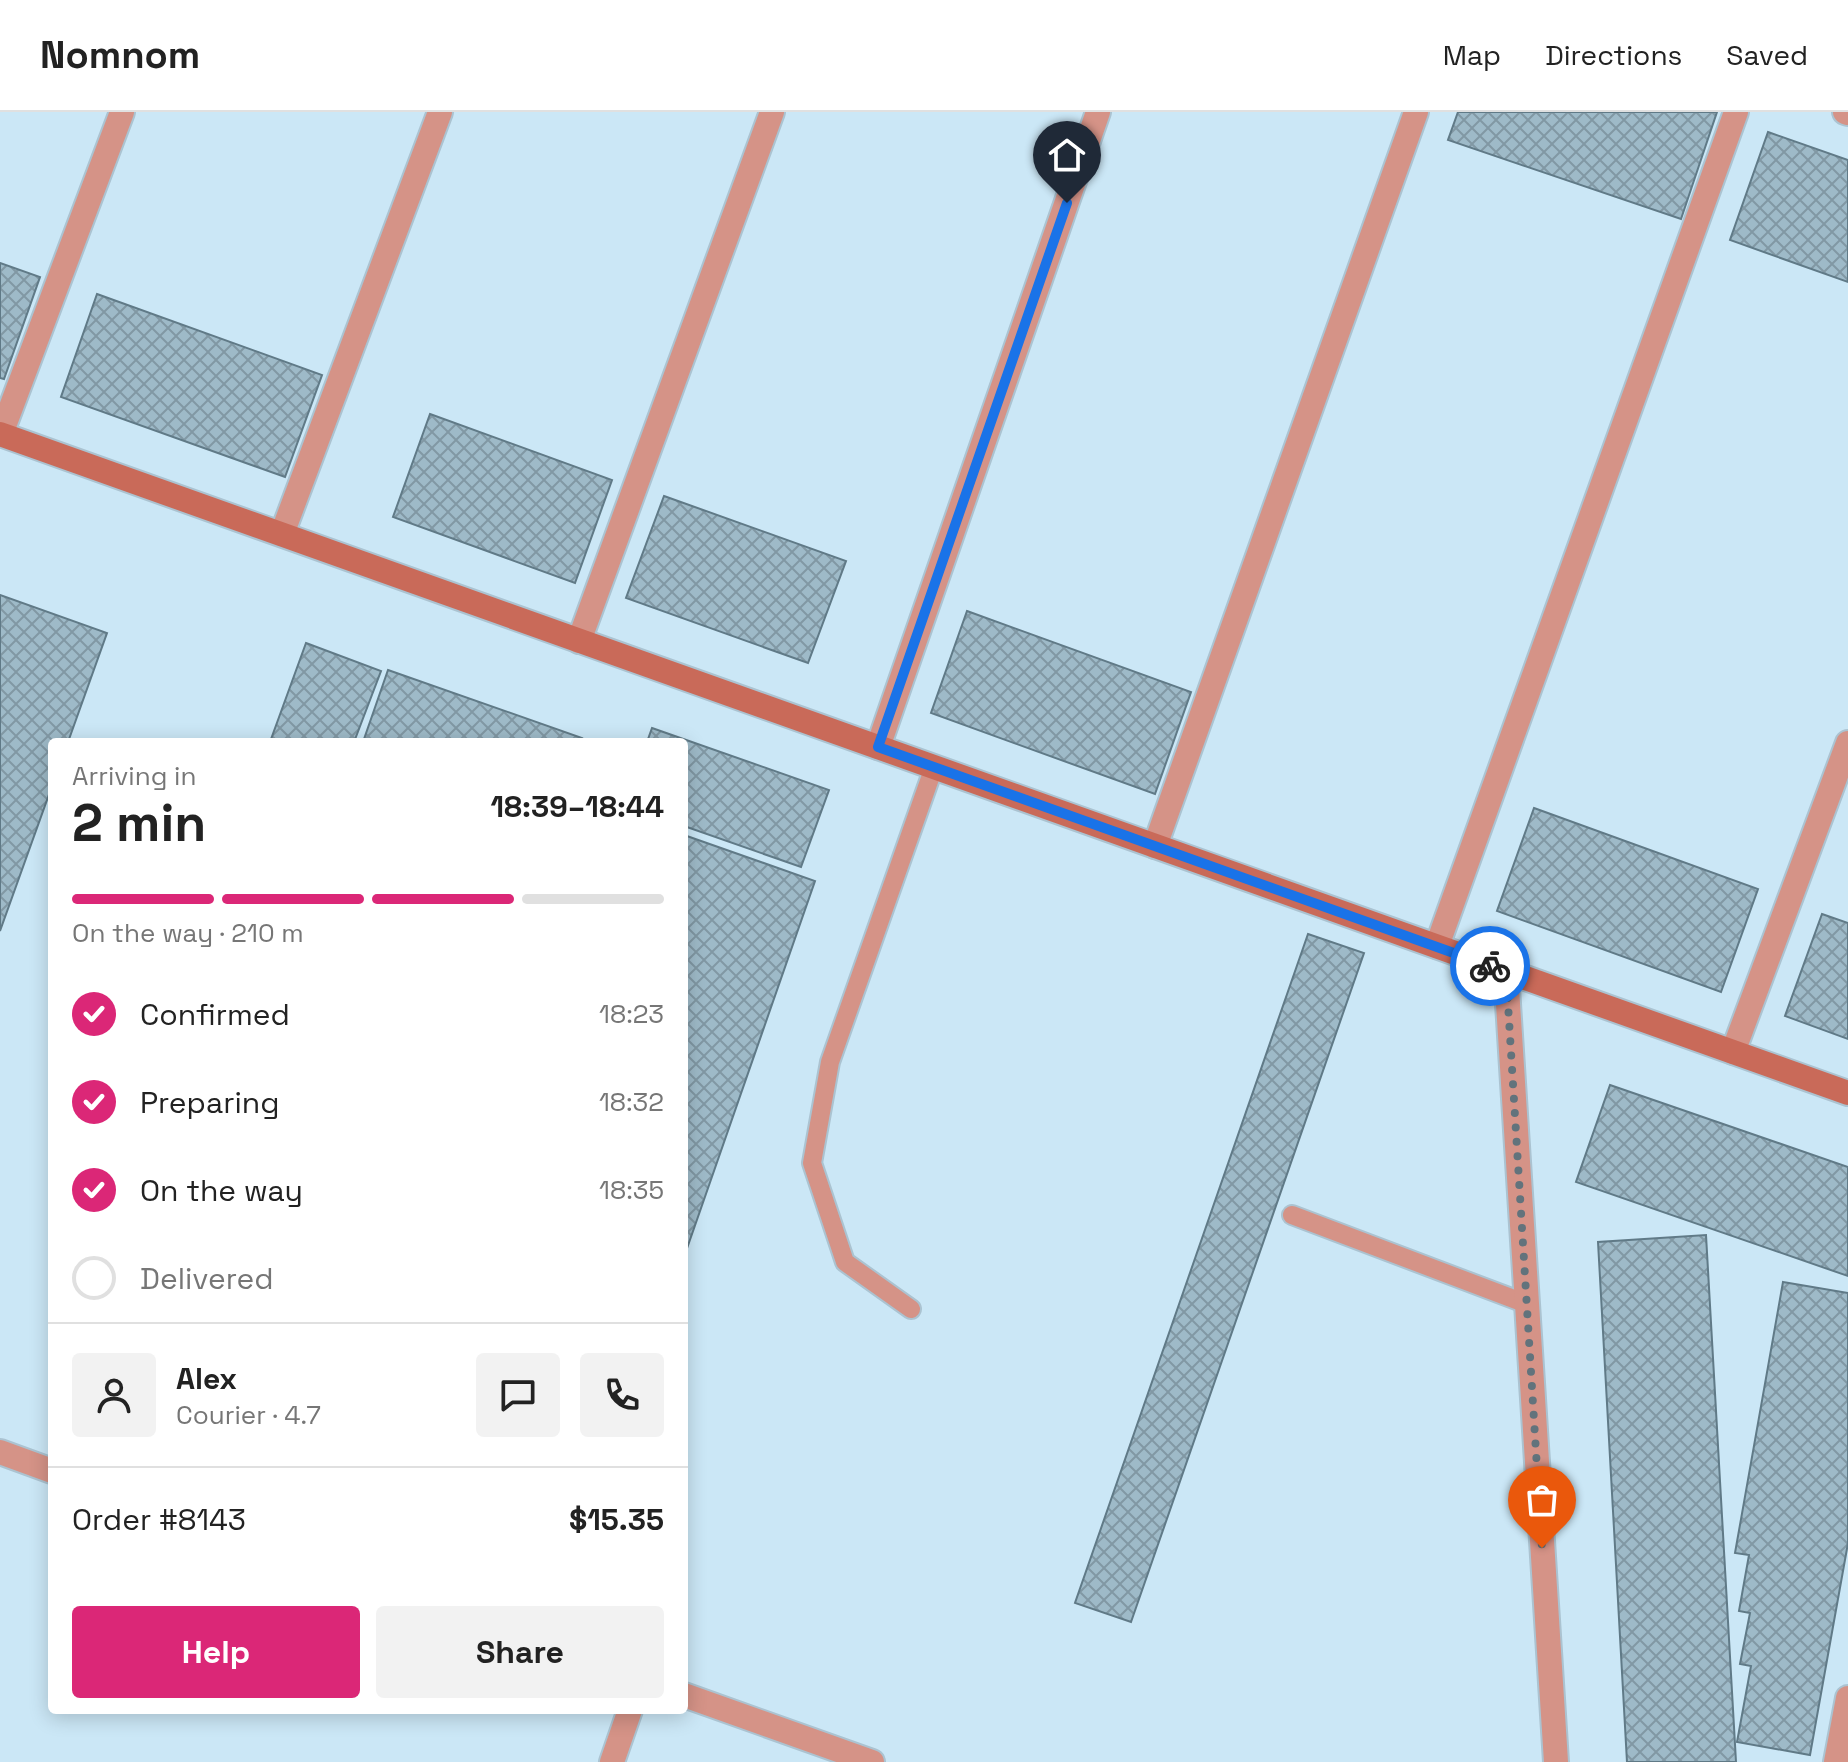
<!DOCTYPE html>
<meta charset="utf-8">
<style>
:root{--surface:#fff;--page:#f2f2f2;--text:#222;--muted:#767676;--line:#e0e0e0;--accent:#db2777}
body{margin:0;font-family:"Space Grotesk",sans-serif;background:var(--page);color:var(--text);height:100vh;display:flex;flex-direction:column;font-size:30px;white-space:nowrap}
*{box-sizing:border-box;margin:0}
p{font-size:26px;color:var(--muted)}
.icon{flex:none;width:44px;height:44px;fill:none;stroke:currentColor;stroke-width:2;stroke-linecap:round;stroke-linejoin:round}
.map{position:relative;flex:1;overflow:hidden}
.sheet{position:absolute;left:48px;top:626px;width:640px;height:976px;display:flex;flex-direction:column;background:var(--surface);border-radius:8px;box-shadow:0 4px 20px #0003}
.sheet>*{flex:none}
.pin{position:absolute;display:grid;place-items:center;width:68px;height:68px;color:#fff;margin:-82px -34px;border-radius:50% 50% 50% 0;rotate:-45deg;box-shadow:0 0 8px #0007}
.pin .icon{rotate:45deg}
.courier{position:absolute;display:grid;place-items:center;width:80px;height:80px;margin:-40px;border:6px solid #1a73e8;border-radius:50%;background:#fff;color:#222;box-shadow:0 2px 10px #0007}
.headline em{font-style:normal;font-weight:800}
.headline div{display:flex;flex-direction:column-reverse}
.headline{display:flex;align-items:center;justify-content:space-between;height:136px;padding:0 24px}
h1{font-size:52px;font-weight:800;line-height:60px}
.bar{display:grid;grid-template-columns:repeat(4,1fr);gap:12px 8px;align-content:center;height:96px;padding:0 24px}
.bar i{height:10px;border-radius:6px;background:var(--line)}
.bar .selected{background:var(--accent)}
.bar p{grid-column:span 4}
.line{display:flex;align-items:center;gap:20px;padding:0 24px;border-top:2px solid var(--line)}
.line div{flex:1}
.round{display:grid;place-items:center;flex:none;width:84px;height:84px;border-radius:8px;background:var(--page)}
ol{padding:0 24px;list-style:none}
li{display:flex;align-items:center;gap:24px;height:88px}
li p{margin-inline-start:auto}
li .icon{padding:8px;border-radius:50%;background:var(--accent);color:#fff;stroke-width:4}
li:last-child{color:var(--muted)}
li i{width:44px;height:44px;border:4px solid var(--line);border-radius:50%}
.button{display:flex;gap:16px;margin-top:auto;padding:16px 24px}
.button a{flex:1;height:92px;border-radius:8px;background:var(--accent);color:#fff;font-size:32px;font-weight:800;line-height:92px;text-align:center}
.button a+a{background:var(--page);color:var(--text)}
header{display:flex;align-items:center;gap:48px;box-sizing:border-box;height:112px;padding:0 40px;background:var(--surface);border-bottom:2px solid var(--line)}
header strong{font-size:38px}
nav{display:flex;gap:44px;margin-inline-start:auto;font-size:28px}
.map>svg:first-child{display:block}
.building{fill:url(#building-cross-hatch);stroke:#607a87;stroke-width:2}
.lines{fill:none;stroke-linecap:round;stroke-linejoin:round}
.lane-casing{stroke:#abc3d1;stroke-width:22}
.street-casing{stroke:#abc3d1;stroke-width:28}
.secondary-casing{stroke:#abc3d1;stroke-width:28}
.lane{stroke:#d59387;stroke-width:18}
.street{stroke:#d59387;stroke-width:24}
.secondary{stroke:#c96a59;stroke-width:24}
.done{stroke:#62737c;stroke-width:8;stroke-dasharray:0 14.4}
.route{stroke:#1a73e8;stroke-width:10}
</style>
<header>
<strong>Nomnom</strong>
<nav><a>Map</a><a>Directions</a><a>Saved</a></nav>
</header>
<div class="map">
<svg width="1848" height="1650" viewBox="0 0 1848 1650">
<defs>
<pattern id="building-cross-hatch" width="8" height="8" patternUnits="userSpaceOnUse" patternTransform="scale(2)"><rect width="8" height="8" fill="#9ebac8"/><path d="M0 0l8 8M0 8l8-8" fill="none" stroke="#8198a4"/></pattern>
</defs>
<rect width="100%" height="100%" fill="#cbe7f6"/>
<g class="building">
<polygon points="1458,0 1717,0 1681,107 1448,28"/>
<polygon points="1768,20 1848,48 1848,170 1730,128"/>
<polygon points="0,151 40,165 4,267 0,266"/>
<polygon points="97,182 322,263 285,365 61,285"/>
<polygon points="430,302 612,368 575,471 393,405"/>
<polygon points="664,384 846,449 808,551 626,486"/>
<polygon points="0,483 107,521 68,630 52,630 52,674 0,819"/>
<polygon points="967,499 1191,580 1155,682 931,601"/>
<polygon points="306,531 381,559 354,630 270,630"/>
<polygon points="388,558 582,626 580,630 363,630"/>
<polygon points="652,616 829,678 801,755 684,714 684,630 647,630"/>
<polygon points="1534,696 1758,777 1721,880 1497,799"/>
<polygon points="684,723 815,769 684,1145"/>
<polygon points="1822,802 1848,811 1848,927 1785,904"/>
<polygon points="1308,822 1364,841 1131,1510 1075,1491"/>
<polygon points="1610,973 1848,1055 1848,1164 1576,1070"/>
<polygon points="1706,1123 1736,1650 1627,1650 1598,1130"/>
<polygon points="1783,1170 1848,1181 1848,1431 1810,1643 1737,1630 1751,1554 1740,1552 1750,1501 1739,1499 1749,1443 1735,1441"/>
</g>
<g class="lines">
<g class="lane-casing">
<g id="lane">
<polyline points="1292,1103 1527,1192"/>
<polyline points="911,1197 845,1150 812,1051 830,950 934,655"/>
</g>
</g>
<g class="street-casing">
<g id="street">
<polyline points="1845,0 1848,1"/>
<polyline points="1,322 122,0"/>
<polyline points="282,422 440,0"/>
<polyline points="579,529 772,0"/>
<polyline points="878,635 1098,0"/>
<polyline points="1155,734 1416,0"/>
<polyline points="1437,834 1736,0"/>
<polyline points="1506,860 1556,1650"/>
<polyline points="1733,940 1848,631"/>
<polyline points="0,1340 52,1359"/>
<polyline points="684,1583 872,1650"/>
<polyline points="612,1650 630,1598"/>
<polyline points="1836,1650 1848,1586"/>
</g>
</g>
<g class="secondary-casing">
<polyline id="secondary" points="0,322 1848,981"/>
</g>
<use href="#lane" class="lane"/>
<use href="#street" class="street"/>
<use href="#secondary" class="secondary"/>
</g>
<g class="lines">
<polyline class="done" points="1490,854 1506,860 1542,1436"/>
<polyline class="route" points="1067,91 878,635 1490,854"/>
</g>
</svg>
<div class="pin" style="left:1542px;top:1436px;background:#ea580c"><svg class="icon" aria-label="bag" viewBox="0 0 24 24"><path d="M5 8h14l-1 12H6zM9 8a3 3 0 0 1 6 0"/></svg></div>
<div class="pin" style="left:1067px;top:91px;background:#1f2937"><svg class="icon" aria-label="home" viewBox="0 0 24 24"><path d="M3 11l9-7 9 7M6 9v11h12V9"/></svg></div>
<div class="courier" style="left:1490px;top:854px"><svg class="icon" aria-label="bike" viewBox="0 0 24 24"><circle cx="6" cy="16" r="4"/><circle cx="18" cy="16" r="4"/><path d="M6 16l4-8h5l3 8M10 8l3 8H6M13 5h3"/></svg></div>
<section class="sheet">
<div class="headline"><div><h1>2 min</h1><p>Arriving in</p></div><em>18:39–18:44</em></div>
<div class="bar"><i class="selected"></i><i class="selected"></i><i class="selected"></i><i></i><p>On the way · 210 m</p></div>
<ol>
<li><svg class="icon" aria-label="check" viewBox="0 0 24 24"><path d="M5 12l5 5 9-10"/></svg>Confirmed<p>18:23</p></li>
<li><svg class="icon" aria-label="check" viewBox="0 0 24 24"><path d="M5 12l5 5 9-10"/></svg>Preparing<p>18:32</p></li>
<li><svg class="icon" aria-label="check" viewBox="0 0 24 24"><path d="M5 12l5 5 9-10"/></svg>On the way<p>18:35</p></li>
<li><i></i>Delivered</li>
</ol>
<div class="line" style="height:144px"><a class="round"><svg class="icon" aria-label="person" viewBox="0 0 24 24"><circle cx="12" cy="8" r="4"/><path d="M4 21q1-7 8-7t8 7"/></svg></a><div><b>Alex</b><p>Courier · 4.7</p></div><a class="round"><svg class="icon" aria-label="chat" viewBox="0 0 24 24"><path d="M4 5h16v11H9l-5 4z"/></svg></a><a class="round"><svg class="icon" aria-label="phone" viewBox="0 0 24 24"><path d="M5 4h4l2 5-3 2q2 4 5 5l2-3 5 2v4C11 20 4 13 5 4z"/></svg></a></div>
<div class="line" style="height:104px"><div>Order #8143</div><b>$15.35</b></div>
<div class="button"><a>Help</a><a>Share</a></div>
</section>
</div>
